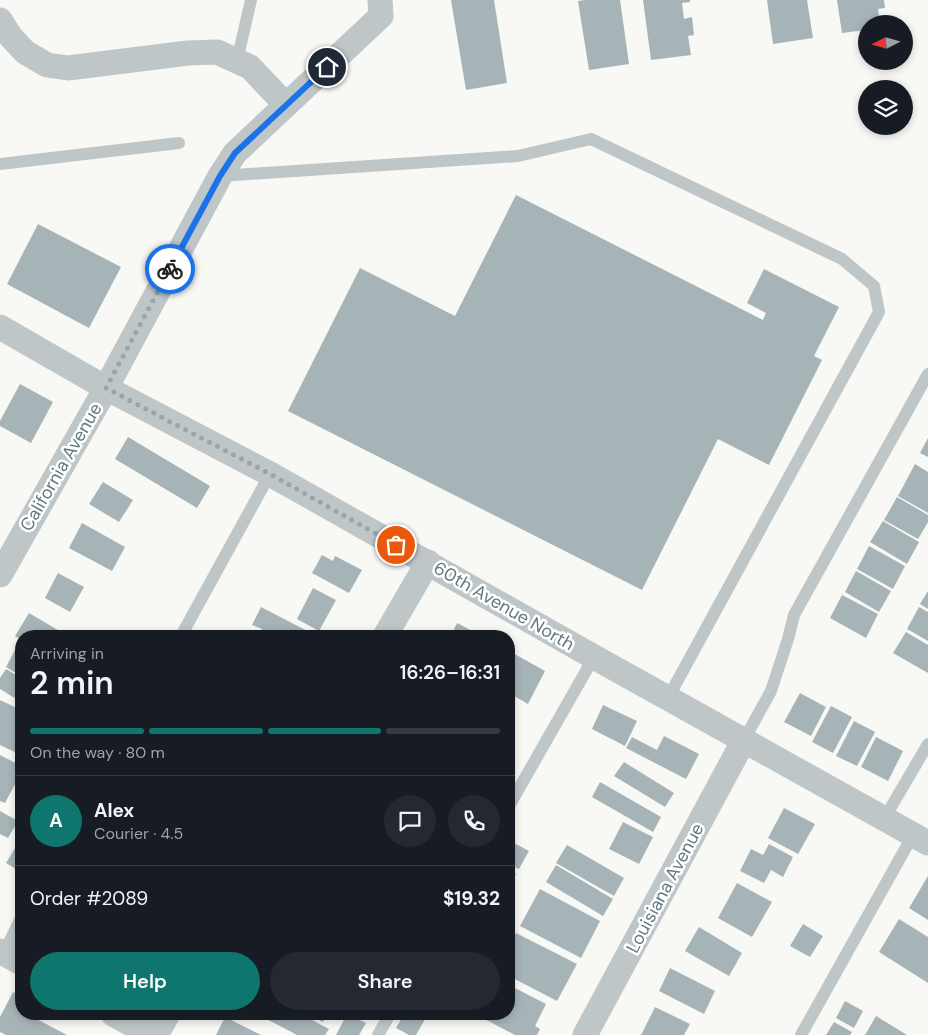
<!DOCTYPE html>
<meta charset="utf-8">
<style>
:root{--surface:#171b24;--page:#242831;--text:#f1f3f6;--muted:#9ea1a6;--line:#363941;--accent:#0f766e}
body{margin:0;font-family:"DM Sans",sans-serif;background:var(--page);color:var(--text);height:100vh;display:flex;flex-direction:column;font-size:19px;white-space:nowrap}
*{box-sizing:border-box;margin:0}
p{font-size:16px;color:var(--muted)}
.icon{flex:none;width:28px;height:28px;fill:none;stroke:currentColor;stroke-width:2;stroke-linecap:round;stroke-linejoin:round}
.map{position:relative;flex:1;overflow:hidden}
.sheet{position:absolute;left:15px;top:630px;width:500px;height:390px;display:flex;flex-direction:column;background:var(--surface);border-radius:20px;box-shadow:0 2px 8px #0003}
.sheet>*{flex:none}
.needle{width:32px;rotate:264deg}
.tools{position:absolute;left:858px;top:15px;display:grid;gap:10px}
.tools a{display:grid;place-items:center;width:55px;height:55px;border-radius:50%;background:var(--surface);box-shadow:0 2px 8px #0003;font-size:25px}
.pin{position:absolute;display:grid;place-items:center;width:42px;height:42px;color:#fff;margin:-21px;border:2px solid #fff;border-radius:50%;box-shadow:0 1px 5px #0007}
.courier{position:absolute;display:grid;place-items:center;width:50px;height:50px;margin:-25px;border:4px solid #1a73e8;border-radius:50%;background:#fff;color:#222;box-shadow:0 1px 6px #0007}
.head em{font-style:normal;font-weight:600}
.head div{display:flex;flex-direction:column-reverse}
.head{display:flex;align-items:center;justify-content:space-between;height:85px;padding:0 15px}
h1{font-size:32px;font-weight:600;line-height:38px}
.bar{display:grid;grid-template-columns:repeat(4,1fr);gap:8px 5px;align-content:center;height:60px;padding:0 15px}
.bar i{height:6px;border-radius:4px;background:var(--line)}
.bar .on{background:var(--accent)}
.bar p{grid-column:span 4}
.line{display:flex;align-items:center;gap:12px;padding:0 15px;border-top:1px solid var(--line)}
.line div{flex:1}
.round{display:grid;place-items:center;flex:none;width:52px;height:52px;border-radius:26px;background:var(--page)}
.primary-button{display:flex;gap:10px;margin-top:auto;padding:10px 15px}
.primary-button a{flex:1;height:58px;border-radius:30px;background:var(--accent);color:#fff;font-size:20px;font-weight:600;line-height:58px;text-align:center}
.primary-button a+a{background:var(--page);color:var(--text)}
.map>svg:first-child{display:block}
.building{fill:#a7b4b7}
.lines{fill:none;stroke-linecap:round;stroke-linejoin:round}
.lane{stroke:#bec6c8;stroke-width:12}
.street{stroke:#bec6c8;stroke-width:25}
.done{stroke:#96a6aa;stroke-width:5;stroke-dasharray:0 9}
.route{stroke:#1a73e8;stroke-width:6}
.labels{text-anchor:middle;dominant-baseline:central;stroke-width:5;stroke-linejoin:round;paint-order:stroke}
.street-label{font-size:18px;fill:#617a82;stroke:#fff}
</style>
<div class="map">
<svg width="928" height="1035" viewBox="0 0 928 1035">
<rect width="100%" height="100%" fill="#f8f8f5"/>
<g class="building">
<polygon points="451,0 494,0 507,83 466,90"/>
<polygon points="585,0 620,0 629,64 589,70 578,1"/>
<polygon points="643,0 690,0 690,2 682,3 684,19 692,17 694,35 688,36 691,55 651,60"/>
<polygon points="767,0 807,0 813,38 773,44"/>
<polygon points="837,0 884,0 885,8 878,9 880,24 866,24 866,30 842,33"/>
<polygon points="516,195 763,320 766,313 747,303 764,269 839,307 814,356 822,360 769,465 718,439 642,590 288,411 360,268 455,316"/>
<polygon points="38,224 121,267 89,328 7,284"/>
<polygon points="20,384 53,402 31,443 0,426 0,421"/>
<polygon points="128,437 210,486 197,508 115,459"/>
<polygon points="928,438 928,457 920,453"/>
<polygon points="915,464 928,472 928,513 898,496"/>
<polygon points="103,482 133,500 119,522 89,504"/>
<polygon points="897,497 928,515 928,522 918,539 884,520"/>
<polygon points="883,521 919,542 907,564 870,542"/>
<polygon points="82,523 125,547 112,571 69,548"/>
<polygon points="869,546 905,566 893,589 857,569"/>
<polygon points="322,555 333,561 335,556 362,570 349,593 312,573"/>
<polygon points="856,571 891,591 879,612 845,592"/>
<polygon points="58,573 84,587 70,612 45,598"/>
<polygon points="313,588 336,600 319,631 297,619"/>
<polygon points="928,591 928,609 920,604"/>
<polygon points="842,595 878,614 866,638 830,618"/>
<polygon points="261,607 317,636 258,636 262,629 252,625"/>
<polygon points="919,607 928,612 928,641 907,629"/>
<polygon points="29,613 68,636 21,636 21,640 15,636"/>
<polygon points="457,623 482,636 451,636"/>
<polygon points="906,632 928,645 928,673 893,653"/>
<polygon points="15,650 21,653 21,676 6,667"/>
<polygon points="511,652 545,671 528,704 509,693 509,657"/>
<polygon points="6,669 21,678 21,702 0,689 0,678"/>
<polygon points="800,693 826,707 811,736 784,722"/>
<polygon points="0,700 21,710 21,755 0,745"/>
<polygon points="603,705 637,721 625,746 592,729"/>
<polygon points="831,706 852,717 833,753 812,742"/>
<polygon points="854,721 875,732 857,766 836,756"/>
<polygon points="664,736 699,754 686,779 626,748 632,737 657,750"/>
<polygon points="876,737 903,751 888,781 861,767"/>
<polygon points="0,755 21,766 21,773 5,803 0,801"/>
<polygon points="624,762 674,793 665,807 614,776"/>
<polygon points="600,782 661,817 653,832 592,797"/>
<polygon points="784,808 815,824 798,854 768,838"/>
<polygon points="0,811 18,821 8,838 0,834"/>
<polygon points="623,822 653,837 639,864 609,849"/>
<polygon points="21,838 21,872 6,863"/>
<polygon points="512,842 529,851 519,869 509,864 509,848"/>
<polygon points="769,844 793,857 783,877 771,870 764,883 740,871 751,849 763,855"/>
<polygon points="567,845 624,878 614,896 556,863"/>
<polygon points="556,865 613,899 603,916 546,882"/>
<polygon points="509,870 516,874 509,888"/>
<polygon points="928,876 928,920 909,908"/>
<polygon points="737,883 772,902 752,937 718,918"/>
<polygon points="540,889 600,921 581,958 520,926"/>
<polygon points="899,919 928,937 928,983 879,952"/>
<polygon points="803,924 823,936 810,957 790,946"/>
<polygon points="699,927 742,953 729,976 685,951"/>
<polygon points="516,933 577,964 557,1001 509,976 509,947"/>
<polygon points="670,968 715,991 704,1014 659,991"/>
<polygon points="509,985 546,1004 535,1026 540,1029 537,1035 515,1035 475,1014 509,1014"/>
<polygon points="13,992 21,997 21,1014 27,1014 67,1035 6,1035 0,1032 0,1017"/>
<polygon points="845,1001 863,1011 854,1028 836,1018"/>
<polygon points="655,1007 690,1024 684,1035 641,1035"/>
<polygon points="257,1014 301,1014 329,1029 325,1035 297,1035"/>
<polygon points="307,1014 327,1014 323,1022"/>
<polygon points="347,1014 366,1023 359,1035 336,1035"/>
<polygon points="404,1014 428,1014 416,1035 409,1035 396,1028"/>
<polygon points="876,1016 907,1035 865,1035"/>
<polygon points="225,1017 261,1035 216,1035"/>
<polygon points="834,1022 852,1032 850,1035 826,1035"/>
</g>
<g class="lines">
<g class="lane">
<polyline points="237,61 251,0"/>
<polyline points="0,164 179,143"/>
<polyline points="220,176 518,156 591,139 842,259 874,286 879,312 668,698"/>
<polyline points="181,636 270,474"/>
<polyline points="744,740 771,691 788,639 794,615 928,374"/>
<polyline points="509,806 594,657"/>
<polyline points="884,819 928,744"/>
<polyline points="2,957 21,918"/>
<polyline points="378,1035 390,1014"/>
<polyline points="801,1035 913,835"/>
</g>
<g class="street">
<polyline points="0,20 11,37 25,52 47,65 68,68 188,53 217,52 250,67 286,105"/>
<polyline points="0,327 106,388 270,474 594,657 928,843"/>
<polyline points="0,575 106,388 220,176 235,153 381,16 380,0"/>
<polyline points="385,636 428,562"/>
<polyline points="0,951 21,963"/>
<polyline points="113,1014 151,1035"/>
<polyline points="156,1035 168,1014"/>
<polyline points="585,1035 744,740"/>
</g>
</g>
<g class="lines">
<polyline class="done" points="170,269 106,388 270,474 396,545"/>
<polyline class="route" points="170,269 220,176 235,153 327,67"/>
</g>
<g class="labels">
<g class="street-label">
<text transform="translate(61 467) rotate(-60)">California Avenue</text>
<text transform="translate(504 606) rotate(30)">60th Avenue North</text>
<text transform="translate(665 888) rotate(-62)">Louisiana Avenue</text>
</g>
</g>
</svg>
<div class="tools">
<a><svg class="needle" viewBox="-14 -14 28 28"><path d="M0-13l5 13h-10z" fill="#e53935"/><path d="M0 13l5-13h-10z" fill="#9ea1a6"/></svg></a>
<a><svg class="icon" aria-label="layers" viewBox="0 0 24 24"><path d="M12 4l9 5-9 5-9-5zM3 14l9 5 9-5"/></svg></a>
</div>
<div class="pin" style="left:396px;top:545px;background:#ea580c"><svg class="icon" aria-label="bag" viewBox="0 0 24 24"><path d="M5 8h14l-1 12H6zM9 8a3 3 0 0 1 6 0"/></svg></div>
<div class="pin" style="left:327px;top:67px;background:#1f2937"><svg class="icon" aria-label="home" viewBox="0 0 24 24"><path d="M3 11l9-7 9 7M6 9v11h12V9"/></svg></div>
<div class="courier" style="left:170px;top:269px"><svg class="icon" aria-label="bike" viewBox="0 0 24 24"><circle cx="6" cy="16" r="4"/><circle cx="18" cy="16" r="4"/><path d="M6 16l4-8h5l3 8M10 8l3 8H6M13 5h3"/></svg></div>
<section class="sheet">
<div class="head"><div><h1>2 min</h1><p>Arriving in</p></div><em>16:26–16:31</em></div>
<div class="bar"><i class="on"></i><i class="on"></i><i class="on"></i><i></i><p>On the way · 80 m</p></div>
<div class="line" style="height:90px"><b class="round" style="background:var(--accent);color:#fff">A</b><div><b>Alex</b><p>Courier · 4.5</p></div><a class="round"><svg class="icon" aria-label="chat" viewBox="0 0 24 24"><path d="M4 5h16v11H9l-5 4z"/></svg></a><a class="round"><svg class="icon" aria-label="phone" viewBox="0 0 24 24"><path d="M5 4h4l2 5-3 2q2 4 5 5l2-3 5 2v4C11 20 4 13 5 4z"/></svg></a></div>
<div class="line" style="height:65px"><div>Order #2089</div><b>$19.32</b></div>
<div class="primary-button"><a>Help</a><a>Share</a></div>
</section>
</div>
